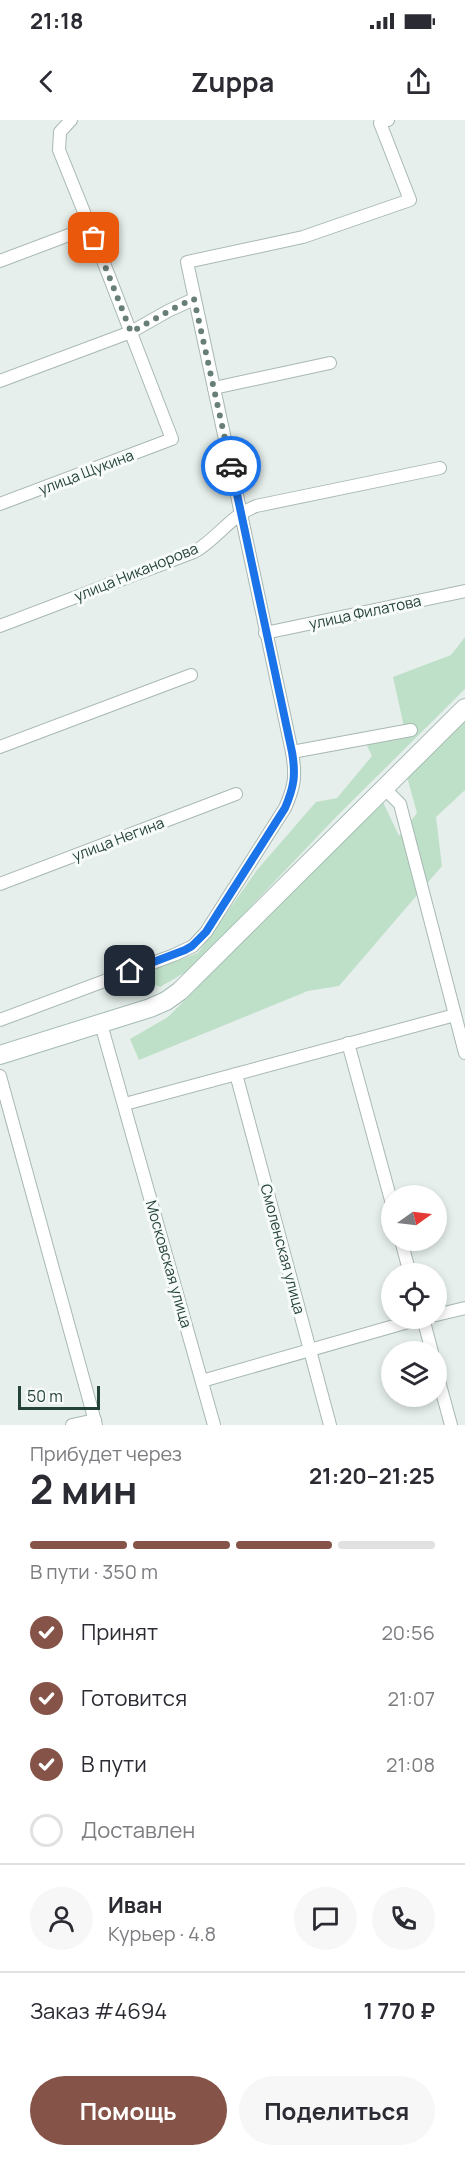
<!DOCTYPE html>
<html lang="ru">
<meta charset="utf-8">
<style>
:root{--surface:#fff;--page:#f7f7f7;--text:#2b2b33;--muted:#7c7c81;--line:#e1e1e2;--accent:#855347}
body{margin:0;font-family:Manrope,sans-serif;background:var(--page);color:var(--text);height:100vh;display:flex;flex-direction:column;font-size:22px;white-space:nowrap}
*{box-sizing:border-box;margin:0}
p{font-size:20px;color:var(--muted)}
.icon{flex:none;width:33px;height:33px;fill:none;stroke:currentColor;stroke-width:2;stroke-linecap:round;stroke-linejoin:round}
.map{position:relative;height:1305px;overflow:hidden}
.side{display:flex;flex-direction:column;background:var(--surface);flex:1}
.side>*{flex:none}
.needle{width:39px;rotate:76deg}
.controls{position:absolute;left:381px;top:1065px;display:grid;gap:12px}
.controls a{display:grid;place-items:center;width:66px;height:66px;border-radius:50%;background:var(--surface);box-shadow:0 3px 9px #0003;font-size:30px}
.scale{position:absolute;left:18px;bottom:15px;width:82px;box-sizing:border-box;padding-left:6px;border:3px solid #24423a;border-top:0;font-size:16px;line-height:21px;white-space:nowrap;color:#24423a;-webkit-text-stroke:4px #f7fbf9;paint-order:stroke}
.pin{position:absolute;display:grid;place-items:center;width:51px;height:51px;color:#fff;margin:-26px;border-radius:12px;box-shadow:0 3px 9px #0006}
.courier{position:absolute;display:grid;place-items:center;width:60px;height:60px;margin:-30px;border:4px solid #1a73e8;border-radius:50%;background:#fff;color:#222;box-shadow:0 2px 8px #0007}
.summary em{font-style:normal;font-weight:700}
.summary div{display:flex;flex-direction:column-reverse}
.summary{display:flex;align-items:center;justify-content:space-between;height:102px;padding:0 30px}
h1{font-size:39px;font-weight:700;line-height:45px}
.bar{display:grid;grid-template-columns:repeat(4,1fr);gap:9px 6px;align-content:center;height:72px;padding:0 30px}
.bar i{height:8px;border-radius:4px;background:var(--line)}
.bar .active{background:var(--accent)}
.bar p{grid-column:span 4}
.line{display:flex;align-items:center;gap:15px;padding:0 30px;border-top:2px solid var(--line)}
.line div{flex:1}
.round{display:grid;place-items:center;flex:none;width:63px;height:63px;border-radius:32px;background:var(--page)}
ol{padding:0 30px;list-style:none}
li{display:flex;align-items:center;gap:18px;height:66px}
li p{margin-inline-start:auto}
li .icon{padding:6px;border-radius:50%;background:var(--accent);color:#fff;stroke-width:4}
li:last-child{color:var(--muted)}
li i{width:33px;height:33px;border:3px solid var(--line);border-radius:50%}
.button{display:flex;gap:12px;margin-top:auto;padding:12px 30px}
.button a{flex:1;height:69px;border-radius:36px;background:var(--accent);color:#fff;font-size:24px;font-weight:700;line-height:69px;text-align:center}
.button a+a{background:var(--page);color:var(--text)}
.status{display:flex;justify-content:space-between;align-items:center;height:42px;padding:0 30px;background:var(--surface);direction:ltr}
.status svg{height:16px;fill:currentColor}
header{display:flex;justify-content:space-between;align-items:center;height:78px;padding:0 30px;background:var(--surface);font-size:27px;font-weight:700}
.map>svg:first-child{display:block}
.green{fill:#bfe0c8}
.lines{fill:none;stroke-linecap:round;stroke-linejoin:round}
.street-casing{stroke:#a8b8b2;stroke-width:14}
.secondary-casing{stroke:#a4bbb3;stroke-width:20}
.street{stroke:#fff;stroke-width:12}
.secondary{stroke:#fff;stroke-width:18}
.done{stroke:#687f78;stroke-width:6;stroke-dasharray:0 10.8}
.route{stroke:#1a73e8;stroke-width:8}
.labels{text-anchor:middle;dominant-baseline:central;stroke-width:6;stroke-linejoin:round;paint-order:stroke}
.street-label{font-size:15px;fill:#24423a;stroke:#f7fbf9}
</style>
<div class="status"><b>21:18</b><svg viewBox="0 0 49 12"><path d="M0 12V9h3v3zM5 12V6h3v6zM10 12V3h3v9zM15 12V0h3v12zM26 1h20v11H26zM47 4h2v5h-2z"/></svg></div>
<header><svg class="icon" aria-label="back" viewBox="0 0 24 24"><path d="M15 5l-7 7 7 7"/></svg>Zuppa<svg class="icon" aria-label="share" viewBox="0 0 24 24"><path d="M12 15V3M7 8l5-5 5 5M5 13v7h14v-7"/></svg></header>
<div class="map">
<svg width="465" height="1305" viewBox="0 0 465 1305">
<rect width="100%" height="100%" fill="#e6efeb"/>
<g class="green">
<polygon points="465,517 465,569 338,695 191,849 160,867 147,861 122,871 116,863 198,833 257,750 316,682 337,678 372,636 367,626 404,607 393,557 451,535"/>
<polygon points="465,599 465,670 436,697 442,746 339,866 308,871 139,940 130,919 168,897 383,682 399,716 417,693 407,657"/>
</g>
<g class="lines">
<g class="street-casing">
<g id="street">
<polyline points="71,0 60,12 59,30 90,107"/>
<polyline points="0,141 90,107 172,319 0,384"/>
<polyline points="0,261 131,212 168,191 194,179"/>
<polyline points="214,268 330,243"/>
<path d="M0 506 194 432C217 419 230 396 256 386L440 348"/>
<polyline points="265,513 465,471"/>
<polyline points="0,627 191,555"/>
<polyline points="292,632 411,610"/>
<polyline points="384,668 400,684 465,933"/>
<polyline points="0,764 236,674"/>
<path d="M0 900 174 835 193 826 206 812 285 688C295 666 296 655 292 632L187 142 303 117 410 80 380 3 388 0"/>
<polyline points="101,904 214,1305"/>
<polyline points="348,923 392,1084"/>
<polyline points="236,954 330,1305"/>
<polyline points="0,956 96,1305"/>
<polyline points="125,984 455,895"/>
<polyline points="401,1120 410,1154"/>
<polyline points="436,1195 465,1188"/>
<polyline points="423,1198 432,1232"/>
<polyline points="436,1250 451,1305"/>
<polyline points="202,1261 422,1198"/>
<polyline points="72,1305 95,1300"/>
</g>
</g>
<g class="secondary-casing">
<polyline id="secondary" points="0,935 150,888 166,881 180,871 465,588"/>
</g>
<use href="#street" class="street"/>
<use href="#secondary" class="secondary"/>
</g>
<g class="lines">
<polyline class="done" points="94,118 131,212 180,185 194,179 231,346"/>
<path class="route" d="M130 851 185 830 192 826 206 812 285 688C294 667 296 655 292 632L231 346"/>
</g>
<g class="labels">
<g class="street-label">
<text transform="translate(86 352) rotate(-21)">улица Щукина</text>
<text transform="translate(136 452) rotate(-22)">улица Никанорова</text>
<text transform="translate(365 492) rotate(-12)">улица Филатова</text>
<text transform="translate(118 719) rotate(-21)">улица Негина</text>
<text transform="translate(283 1129) rotate(75)">Смоленская улица</text>
<text transform="translate(169 1144) rotate(74)">Московская улица</text>
</g>
</g>
</svg>
<div class="controls">
<a><svg class="needle" viewBox="-14 -14 28 28"><path d="M0-13l5 13h-10z" fill="#e53935"/><path d="M0 13l5-13h-10z" fill="#7c7c81"/></svg></a>
<a><svg class="icon" aria-label="locate" viewBox="0 0 24 24"><circle cx="12" cy="12" r="6"/><path d="M12 2v4M12 18v4M2 12h4M18 12h4"/></svg></a>
<a><svg class="icon" aria-label="layers" viewBox="0 0 24 24"><path d="M12 4l9 5-9 5-9-5zM3 14l9 5 9-5"/></svg></a>
</div>
<div class="scale">50 m</div>
<div class="pin" style="left:94px;top:118px;background:#ea580c"><svg class="icon" aria-label="bag" viewBox="0 0 24 24"><path d="M5 8h14l-1 12H6zM9 8a3 3 0 0 1 6 0"/></svg></div>
<div class="pin" style="left:130px;top:851px;background:#1f2937"><svg class="icon" aria-label="home" viewBox="0 0 24 24"><path d="M3 11l9-7 9 7M6 9v11h12V9"/></svg></div>
<div class="courier" style="left:231px;top:346px"><svg class="icon" aria-label="car" viewBox="0 0 24 24"><path d="M5 17H2v-5l4-1 3-4h7l3 4 3 1v5h-3M9 17h6M6 11h13"/><circle cx="7" cy="17" r="2"/><circle cx="17" cy="17" r="2"/></svg></div>
</div>
<section class="side">
<div class="summary"><div><h1>2 мин</h1><p>Прибудет через</p></div><em>21:20–21:25</em></div>
<div class="bar"><i class="active"></i><i class="active"></i><i class="active"></i><i></i><p>В пути · 350 m</p></div>
<ol>
<li><svg class="icon" aria-label="check" viewBox="0 0 24 24"><path d="M5 12l5 5 9-10"/></svg>Принят<p>20:56</p></li>
<li><svg class="icon" aria-label="check" viewBox="0 0 24 24"><path d="M5 12l5 5 9-10"/></svg>Готовится<p>21:07</p></li>
<li><svg class="icon" aria-label="check" viewBox="0 0 24 24"><path d="M5 12l5 5 9-10"/></svg>В пути<p>21:08</p></li>
<li><i></i>Доставлен</li>
</ol>
<div class="line" style="height:108px"><a class="round"><svg class="icon" aria-label="person" viewBox="0 0 24 24"><circle cx="12" cy="8" r="4"/><path d="M4 21q1-7 8-7t8 7"/></svg></a><div><b>Иван</b><p>Курьер · 4.8</p></div><a class="round"><svg class="icon" aria-label="chat" viewBox="0 0 24 24"><path d="M4 5h16v11H9l-5 4z"/></svg></a><a class="round"><svg class="icon" aria-label="phone" viewBox="0 0 24 24"><path d="M5 4h4l2 5-3 2q2 4 5 5l2-3 5 2v4C11 20 4 13 5 4z"/></svg></a></div>
<div class="line" style="height:78px"><div>Заказ #4694</div><b>1 770 ₽</b></div>
<div class="button"><a>Помощь</a><a>Поделиться</a></div>
</section>
